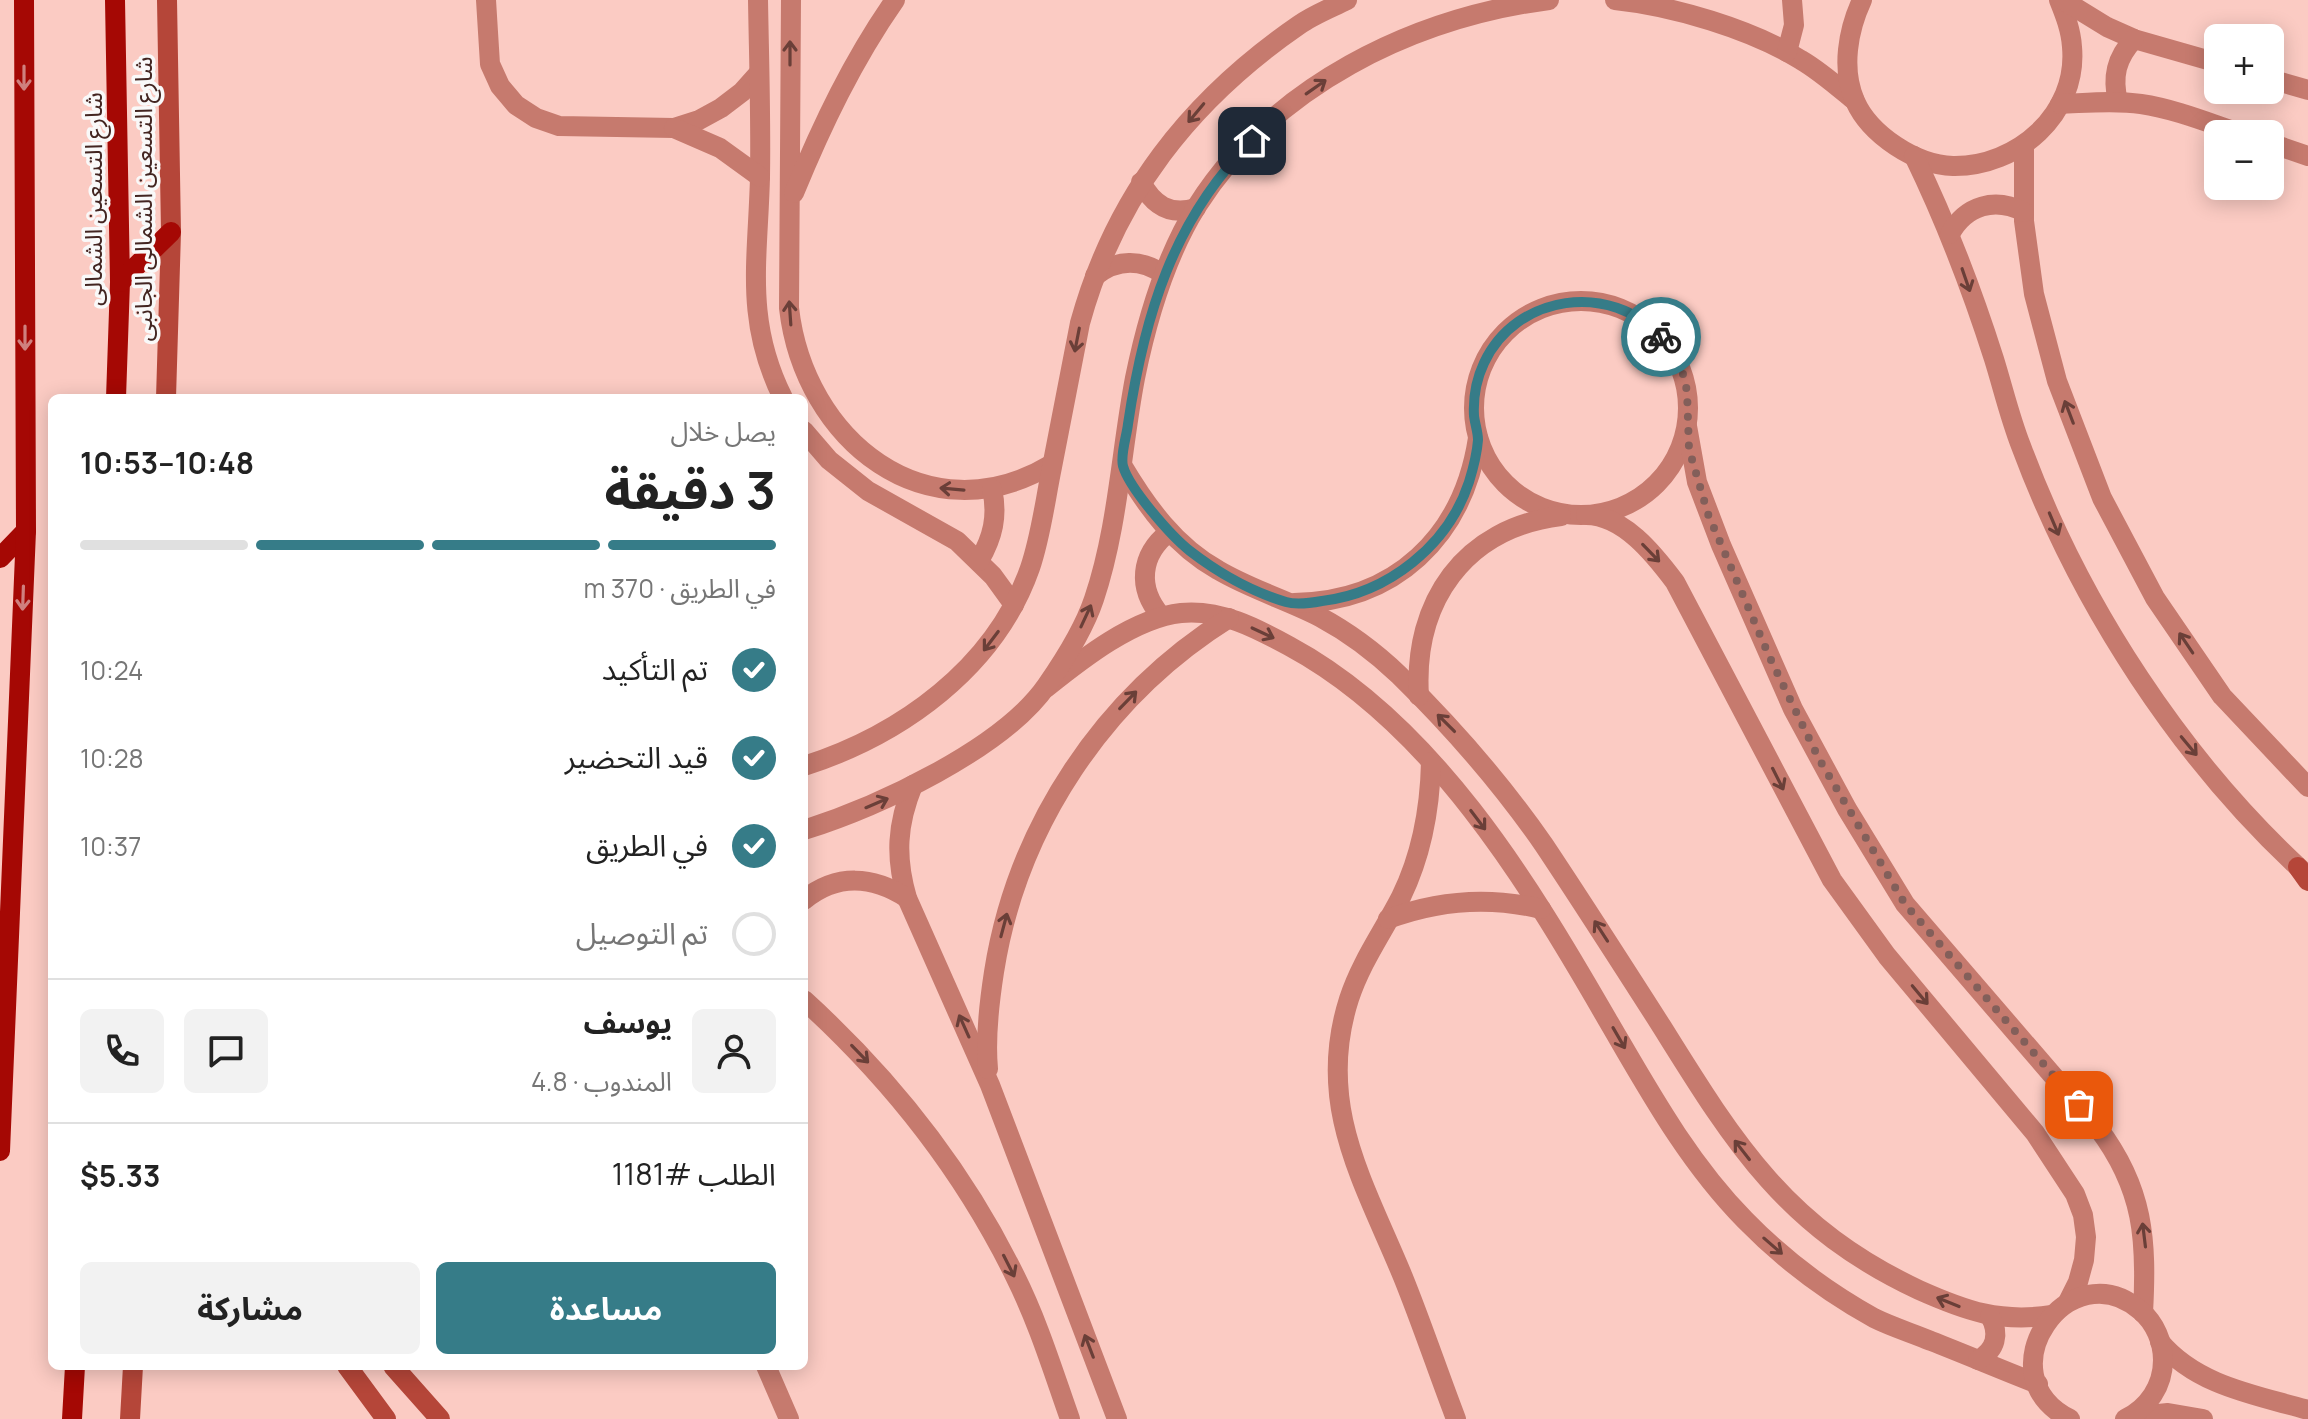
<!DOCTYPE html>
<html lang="ar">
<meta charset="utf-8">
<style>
:root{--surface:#fff;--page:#f2f2f2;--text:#222;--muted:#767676;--line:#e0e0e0;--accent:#367c88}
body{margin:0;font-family:Manrope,"Noto Sans Arabic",sans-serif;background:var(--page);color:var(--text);direction:rtl;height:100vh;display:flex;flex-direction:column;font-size:30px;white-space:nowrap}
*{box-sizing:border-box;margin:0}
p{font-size:26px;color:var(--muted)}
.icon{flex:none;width:44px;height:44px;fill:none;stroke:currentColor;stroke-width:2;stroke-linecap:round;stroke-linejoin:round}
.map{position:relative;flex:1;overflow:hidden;direction:ltr}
.details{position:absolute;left:48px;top:394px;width:760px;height:976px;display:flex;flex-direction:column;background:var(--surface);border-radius:12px;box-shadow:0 4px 20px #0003;direction:rtl}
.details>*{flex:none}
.controls{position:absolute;left:2204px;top:24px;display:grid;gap:16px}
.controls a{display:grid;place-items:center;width:80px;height:80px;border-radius:12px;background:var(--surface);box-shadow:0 4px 20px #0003;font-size:40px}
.pin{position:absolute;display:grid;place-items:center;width:68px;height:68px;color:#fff;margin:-34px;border-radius:16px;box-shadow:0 4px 12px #0006}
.courier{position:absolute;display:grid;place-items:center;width:80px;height:80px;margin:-40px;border:6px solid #367c88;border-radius:50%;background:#fff;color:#222;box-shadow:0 2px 10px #0007}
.head em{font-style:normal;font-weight:700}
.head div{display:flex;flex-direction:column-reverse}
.head{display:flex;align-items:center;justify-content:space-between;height:136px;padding:0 32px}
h1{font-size:52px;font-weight:700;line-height:60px}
.bar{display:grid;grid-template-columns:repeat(4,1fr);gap:12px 8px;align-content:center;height:96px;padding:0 32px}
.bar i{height:10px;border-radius:6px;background:var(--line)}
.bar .active{background:var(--accent)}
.bar p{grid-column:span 4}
.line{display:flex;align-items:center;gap:20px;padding:0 32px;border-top:2px solid var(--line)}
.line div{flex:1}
.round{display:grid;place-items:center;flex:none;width:84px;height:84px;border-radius:12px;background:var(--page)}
ol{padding:0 32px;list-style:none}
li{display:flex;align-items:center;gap:24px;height:88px}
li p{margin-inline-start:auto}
li .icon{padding:8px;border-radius:50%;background:var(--accent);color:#fff;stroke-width:4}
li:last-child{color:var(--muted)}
li i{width:44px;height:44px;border:4px solid var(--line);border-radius:50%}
.action{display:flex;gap:16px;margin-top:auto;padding:16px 32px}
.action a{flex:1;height:92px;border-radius:12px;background:var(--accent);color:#fff;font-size:32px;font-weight:700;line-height:92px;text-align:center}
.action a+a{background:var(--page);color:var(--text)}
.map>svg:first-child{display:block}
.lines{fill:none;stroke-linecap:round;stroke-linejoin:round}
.street{stroke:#c67a6e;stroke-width:20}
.secondary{stroke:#b54639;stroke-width:20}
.primary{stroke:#a50804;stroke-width:20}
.oneway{stroke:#6a3f38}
.oneway2{stroke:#cf807e}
.done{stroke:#835f5a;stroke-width:8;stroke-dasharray:0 14.4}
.route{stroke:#367c88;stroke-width:10}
.labels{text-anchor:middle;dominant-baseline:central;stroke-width:7;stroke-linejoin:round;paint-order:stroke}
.street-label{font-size:24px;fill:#432521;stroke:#f9f9f9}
</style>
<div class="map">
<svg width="2308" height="1419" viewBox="0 0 2308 1419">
<rect width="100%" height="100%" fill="#fbcbc3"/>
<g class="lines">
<g class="street">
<polyline points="486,0 490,64 500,86 516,105 536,118 559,126 674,128 699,120 721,108 742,92 759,73"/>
<path d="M758 0C759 59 761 118 760 177 758 260 744 320 783 398"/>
<path d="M791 0 789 308C804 440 927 539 1052 464"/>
<path d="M1615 0C1673 6 1751 29 1801 60 1820 71 1838 87 1855 101"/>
<path d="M1862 0C1848 30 1841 69 1855 101 1870 135 1916 165 1953 166 2017 167 2078 114 2072 47 2071 30 2065 15 2059 0"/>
<polyline points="2063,0 2107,27 2134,39 2218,63"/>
<polyline points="1787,52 1794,25 1792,0"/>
<polyline points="2270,79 2308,90"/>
<path d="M2118 102C2112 77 2116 58 2134 39"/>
<path d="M2060 104C2087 103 2114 100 2141 104 2175 109 2209 123 2242 134"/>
<polyline points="674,128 720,148 760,177"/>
<polyline points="2270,143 2308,156"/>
<polyline points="2024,146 2024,221 2034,294 2057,381 2102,498 2155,598 2222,696 2308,787"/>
<path d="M1914 156C1946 222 1972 290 1994 359 2003 388 2010 418 2021 446 2080 605 2182 762 2308 876"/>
<path d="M1141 182C1153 205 1170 216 1196 208"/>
<path d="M794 193C822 125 853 60 895 0"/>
<path d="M1950 234C1966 205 1995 197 2024 212"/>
<path d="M1095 276C1117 259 1141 259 1163 274"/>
<circle cx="1581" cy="408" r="107"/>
<path d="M1687 426 1697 482 1721 545 1793 709 1847 809 1905 904 2098 1128C2144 1189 2147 1240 2143 1313"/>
<polyline points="804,431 829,460 868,491 957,541 993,576 1014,605"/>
<path d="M1122 465C1147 507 1175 546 1218 570 1250 589 1287 600 1320 617 1348 632 1376 653 1399 675 1452 727 1501 783 1544 845 1584 905 1623 966 1662 1027 1736 1146 1787 1228 1919 1290 1966 1311 2000 1323 2052 1315"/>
<path d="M1586 515C1623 515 1654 554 1675 582L1832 880 1887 956 2035 1133 2075 1194 2083 1215 2086 1237 2084 1260 2078 1282 2068 1302"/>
<path d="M979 561C993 537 998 516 992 489"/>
<path d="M1294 603C1395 602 1463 537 1478 438"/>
<path d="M1161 616C1137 588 1140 555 1169 532"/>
<path d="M1046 688C1082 659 1134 618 1181 613 1220 609 1256 628 1289 646 1432 723 1528 882 1607 1019 1648 1089 1687 1161 1745 1220 1782 1258 1827 1292 1874 1318 1892 1327 1912 1333 1931 1341 1967 1355 2002 1370 2038 1384"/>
<path d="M1419 696C1413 602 1464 528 1561 516"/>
<path d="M1431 762C1430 809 1422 854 1401 897 1383 932 1361 962 1349 999 1315 1105 1364 1182 1403 1277 1422 1324 1438 1372 1456 1419"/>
<path d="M804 766C901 735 995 668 1030 568 1041 536 1045 501 1052 467 1061 419 1071 371 1080 323 1115 196 1190 100 1299 25 1313 15 1331 8 1347 0"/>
<path d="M913 785C897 824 895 857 907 898L990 1085 1117 1419"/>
<path d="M804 830C877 807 1003 749 1047 685 1065 659 1084 629 1094 599 1118 528 1121 451 1135 378 1147 319 1165 257 1197 206 1273 86 1412 18 1549 0"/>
<path d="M804 900C837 873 873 876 907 898"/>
<path d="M1388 919C1439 900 1488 896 1541 909"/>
<path d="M804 1000C891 1079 963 1170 1015 1276 1038 1322 1053 1371 1070 1419"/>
<path d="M988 1069C985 1037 989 1004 994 972 1017 826 1104 696 1229 618"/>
<path d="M2160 1342C2197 1386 2256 1395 2308 1410"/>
<path d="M1978 1360C1996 1350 2000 1334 1990 1316"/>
<polyline points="766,1366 789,1419"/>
<polyline points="2130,1417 2168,1413 2203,1419"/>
<path d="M2070 1419C1982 1375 2069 1248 2141 1311 2155 1323 2163 1342 2163 1360 2163 1386 2148 1408 2125 1419"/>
</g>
<g class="secondary">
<polyline points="166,398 171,232 167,0"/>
<polyline points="2298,867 2308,881"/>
<polyline points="347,1366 386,1419"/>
<polyline points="393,1366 440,1419"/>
<polyline points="130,1419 133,1366"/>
</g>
<g class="primary">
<polyline points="115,0 120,282 116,398"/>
<polyline points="120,282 171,232"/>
<polyline points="0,558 26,531"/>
<polyline points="0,1151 26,531 24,0"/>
<polyline points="72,1419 75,1366"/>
</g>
</g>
<defs><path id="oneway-shaft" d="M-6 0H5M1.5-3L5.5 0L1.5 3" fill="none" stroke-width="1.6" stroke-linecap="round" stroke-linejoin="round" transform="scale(2)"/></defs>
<g class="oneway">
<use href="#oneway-shaft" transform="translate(790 53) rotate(-90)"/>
<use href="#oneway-shaft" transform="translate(1316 87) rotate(-35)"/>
<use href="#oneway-shaft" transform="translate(1196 113) rotate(130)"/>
<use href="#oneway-shaft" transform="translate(1966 280) rotate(71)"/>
<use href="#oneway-shaft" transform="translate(790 313) rotate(-94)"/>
<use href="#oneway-shaft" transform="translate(1077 340) rotate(101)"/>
<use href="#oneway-shaft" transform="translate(2069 412) rotate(-111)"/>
<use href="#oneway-shaft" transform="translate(952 489) rotate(-175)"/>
<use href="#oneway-shaft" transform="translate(2054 524) rotate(67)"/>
<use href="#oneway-shaft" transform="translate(1651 553) rotate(46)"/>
<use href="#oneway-shaft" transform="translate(1086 616) rotate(-65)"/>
<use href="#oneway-shaft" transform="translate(1263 633) rotate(25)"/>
<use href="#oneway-shaft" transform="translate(991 641) rotate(127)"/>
<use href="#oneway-shaft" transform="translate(2186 643) rotate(-124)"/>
<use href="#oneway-shaft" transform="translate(1128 700) rotate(-46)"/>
<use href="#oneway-shaft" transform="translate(1446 723) rotate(-135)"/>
<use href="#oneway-shaft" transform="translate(2189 746) rotate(50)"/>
<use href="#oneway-shaft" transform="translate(1778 779) rotate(63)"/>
<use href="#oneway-shaft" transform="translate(877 803) rotate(-23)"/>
<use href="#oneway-shaft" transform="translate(1478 820) rotate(53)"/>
<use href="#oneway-shaft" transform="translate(1004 925) rotate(-75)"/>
<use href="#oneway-shaft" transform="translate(1601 931) rotate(-123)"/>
<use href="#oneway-shaft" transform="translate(1920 995) rotate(50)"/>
<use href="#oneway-shaft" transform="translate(964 1026) rotate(-114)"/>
<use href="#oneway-shaft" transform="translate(1619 1038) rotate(60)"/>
<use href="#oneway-shaft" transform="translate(860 1054) rotate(46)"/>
<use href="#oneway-shaft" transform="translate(1742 1150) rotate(-128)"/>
<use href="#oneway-shaft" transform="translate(2144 1235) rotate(-97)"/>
<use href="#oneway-shaft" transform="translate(1773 1246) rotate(41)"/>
<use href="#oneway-shaft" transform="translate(1009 1266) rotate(63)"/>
<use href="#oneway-shaft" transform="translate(1948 1302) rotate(-158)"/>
<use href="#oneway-shaft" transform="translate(1089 1346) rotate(-111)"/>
</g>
<g class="oneway2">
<use href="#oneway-shaft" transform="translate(24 78) rotate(90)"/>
<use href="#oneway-shaft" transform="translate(25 338) rotate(90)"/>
<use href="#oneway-shaft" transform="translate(23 598) rotate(92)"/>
</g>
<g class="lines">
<polyline class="done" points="1661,337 1676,358 1683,374 1687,391 1689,449 1708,514 1770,658 1819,759 1905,904 2079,1105"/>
<path class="route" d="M1252 141C1173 219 1144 317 1128 424 1127 435 1120 455 1123 466 1129 488 1171 536 1190 551 1217 572 1252 592 1286 602 1296 605 1311 603 1322 601 1388 593 1448 546 1469 482 1473 469 1477 454 1478 440 1478 432 1475 424 1474 416 1473 398 1476 380 1484 363 1516 294 1611 281 1661 337"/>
</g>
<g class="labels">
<g class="street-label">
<text transform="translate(92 199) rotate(-90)">شارع التسعين الشمالى</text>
<text transform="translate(142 199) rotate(-90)">شارع التسعين الشمالى الجانبى</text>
</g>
</g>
</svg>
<div class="controls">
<a>+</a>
<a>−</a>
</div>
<div class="pin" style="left:2079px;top:1105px;background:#ea580c"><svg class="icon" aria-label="bag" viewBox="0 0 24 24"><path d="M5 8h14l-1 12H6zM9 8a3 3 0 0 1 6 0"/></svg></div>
<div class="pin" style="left:1252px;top:141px;background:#1f2937"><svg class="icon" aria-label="home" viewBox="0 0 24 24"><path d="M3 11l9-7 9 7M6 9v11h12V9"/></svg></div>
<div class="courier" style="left:1661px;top:337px"><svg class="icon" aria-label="bike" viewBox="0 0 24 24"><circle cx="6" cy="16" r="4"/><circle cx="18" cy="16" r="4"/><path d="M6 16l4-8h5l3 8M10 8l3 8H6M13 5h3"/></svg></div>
<section class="details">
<div class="head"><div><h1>3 دقيقة</h1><p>يصل خلال</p></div><em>10:48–10:53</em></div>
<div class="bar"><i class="active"></i><i class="active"></i><i class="active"></i><i></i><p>في الطريق · 370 m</p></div>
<ol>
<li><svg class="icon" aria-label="check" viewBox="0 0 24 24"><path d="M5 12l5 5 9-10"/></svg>تم التأكيد<p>10:24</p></li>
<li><svg class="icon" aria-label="check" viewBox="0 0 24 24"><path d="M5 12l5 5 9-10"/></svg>قيد التحضير<p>10:28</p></li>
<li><svg class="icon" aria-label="check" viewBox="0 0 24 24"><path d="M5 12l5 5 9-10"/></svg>في الطريق<p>10:37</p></li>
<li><i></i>تم التوصيل</li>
</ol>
<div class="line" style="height:144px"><a class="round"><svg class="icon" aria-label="person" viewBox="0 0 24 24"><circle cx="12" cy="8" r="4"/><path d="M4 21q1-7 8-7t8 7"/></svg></a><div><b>يوسف</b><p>المندوب · 4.8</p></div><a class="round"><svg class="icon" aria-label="chat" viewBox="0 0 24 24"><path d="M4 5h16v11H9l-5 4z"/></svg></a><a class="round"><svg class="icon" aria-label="phone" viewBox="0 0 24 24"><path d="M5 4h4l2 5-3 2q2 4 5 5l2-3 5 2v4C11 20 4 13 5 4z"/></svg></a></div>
<div class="line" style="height:104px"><div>الطلب #1181</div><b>$5.33</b></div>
<div class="action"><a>مساعدة</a><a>مشاركة</a></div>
</section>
</div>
